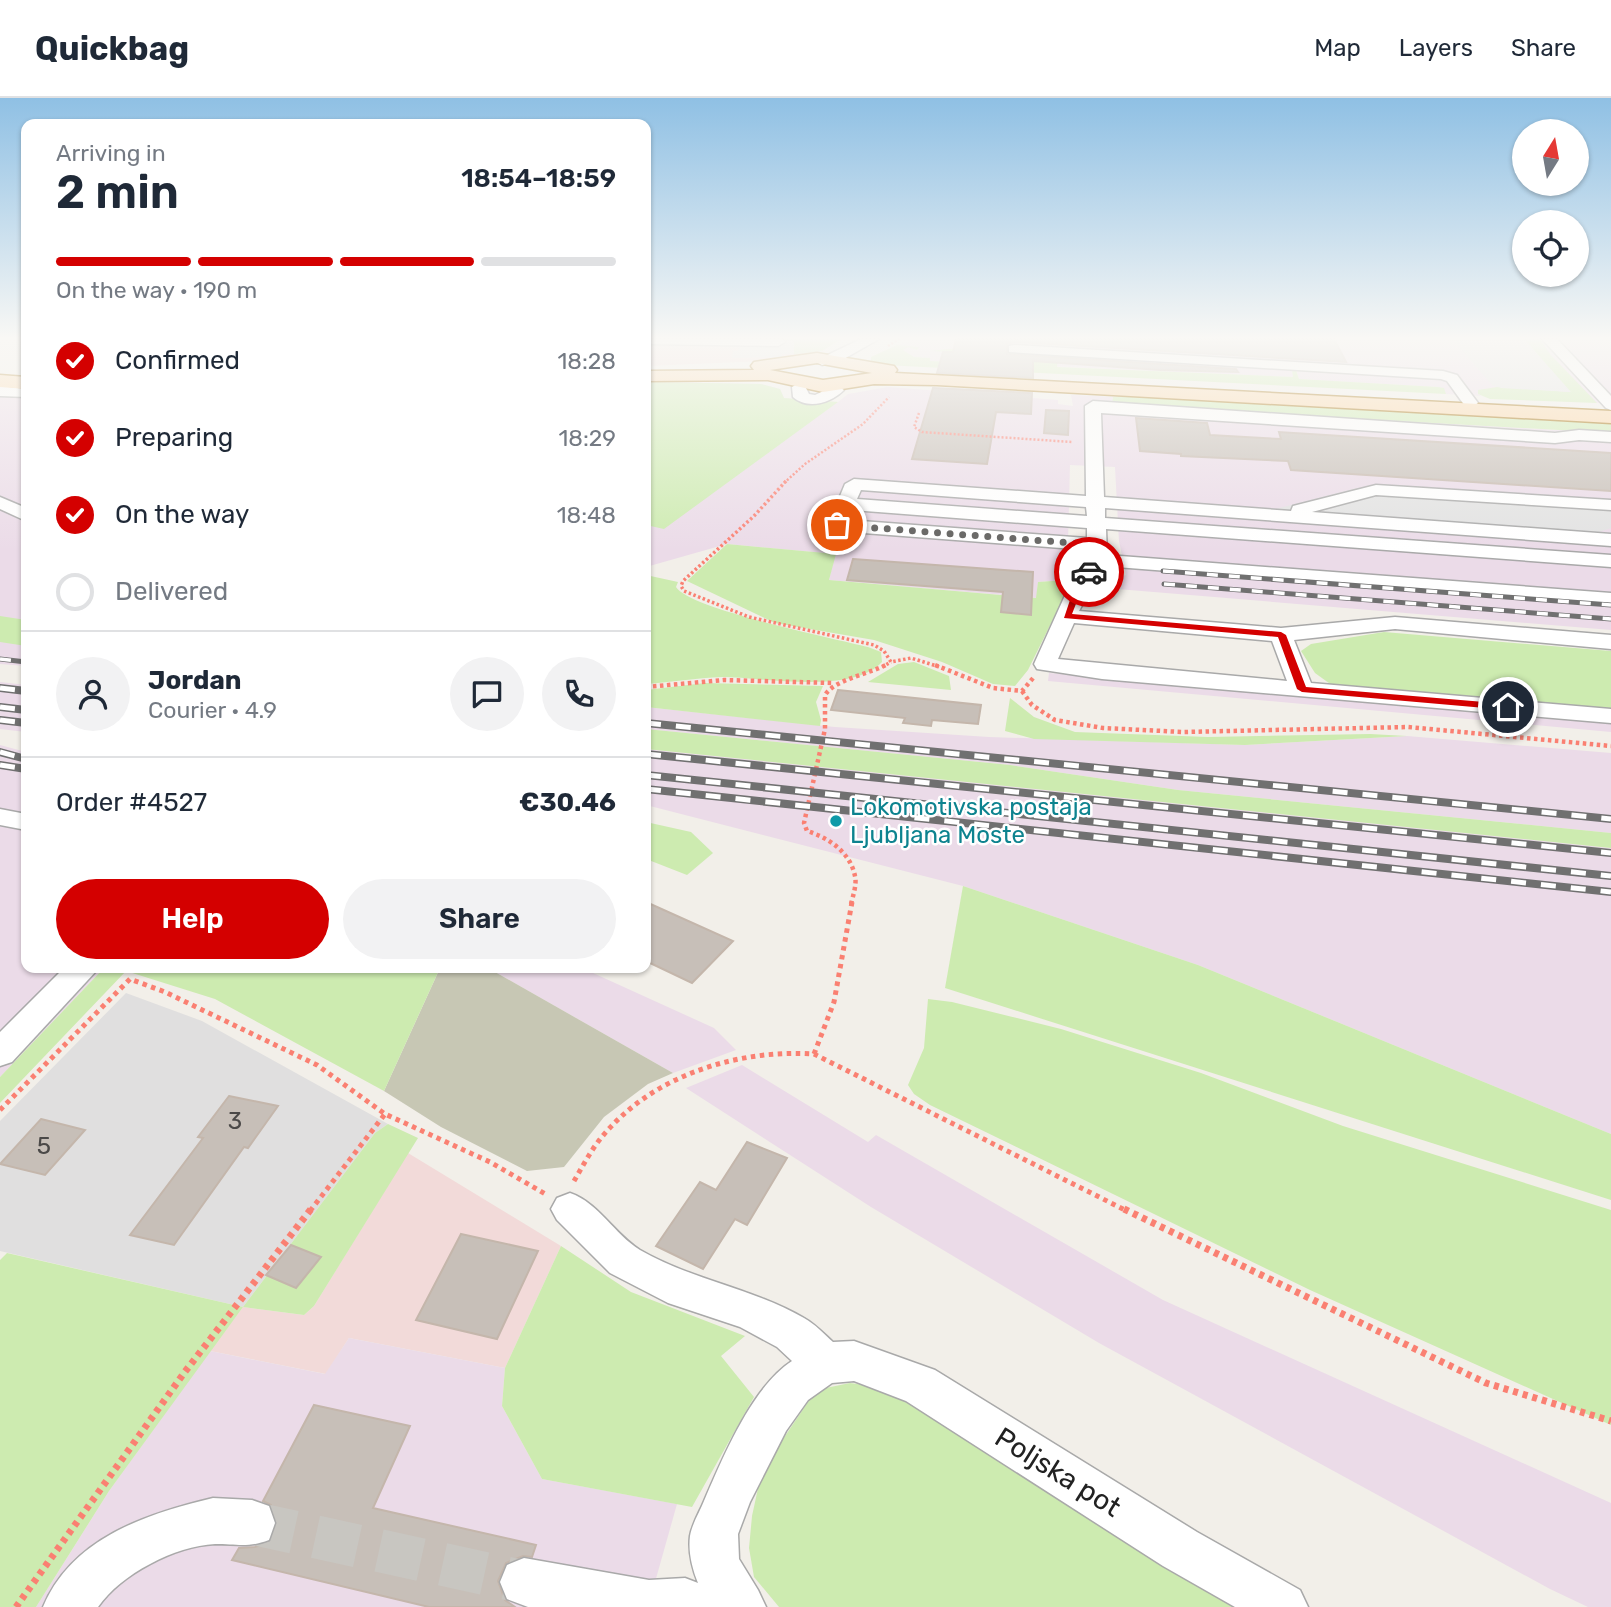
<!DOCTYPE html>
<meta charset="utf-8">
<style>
:root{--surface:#fff;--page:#f2f2f3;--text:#1f2937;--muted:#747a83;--line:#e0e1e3;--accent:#d40000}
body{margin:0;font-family:Rubik,sans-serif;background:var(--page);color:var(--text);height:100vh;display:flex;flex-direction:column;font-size:26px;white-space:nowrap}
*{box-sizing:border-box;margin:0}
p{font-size:23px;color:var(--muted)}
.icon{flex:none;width:38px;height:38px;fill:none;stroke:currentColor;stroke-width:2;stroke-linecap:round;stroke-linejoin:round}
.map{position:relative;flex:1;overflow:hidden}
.details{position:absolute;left:21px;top:21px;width:630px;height:854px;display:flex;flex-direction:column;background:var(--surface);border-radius:14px;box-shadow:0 2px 5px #0004}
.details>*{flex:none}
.needle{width:46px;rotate:11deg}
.tools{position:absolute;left:1512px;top:21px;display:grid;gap:14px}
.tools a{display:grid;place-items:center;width:77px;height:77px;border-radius:50%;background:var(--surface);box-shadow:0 2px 5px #0004;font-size:35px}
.pin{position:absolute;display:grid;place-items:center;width:60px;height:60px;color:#fff;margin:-30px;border:4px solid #fff;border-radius:50%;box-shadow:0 2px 7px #0007}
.courier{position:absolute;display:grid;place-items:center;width:70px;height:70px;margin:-35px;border:5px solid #d40000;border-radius:50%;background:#fff;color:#222;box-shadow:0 2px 9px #0007}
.head em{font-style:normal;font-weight:600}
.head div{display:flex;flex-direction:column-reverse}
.head{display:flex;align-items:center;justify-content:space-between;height:119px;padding:0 35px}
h1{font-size:46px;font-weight:600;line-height:52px}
.bar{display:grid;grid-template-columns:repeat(4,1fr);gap:10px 7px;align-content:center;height:84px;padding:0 35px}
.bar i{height:9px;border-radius:5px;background:var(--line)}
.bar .active{background:var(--accent)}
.bar p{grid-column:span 4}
.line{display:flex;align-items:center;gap:18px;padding:0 35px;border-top:2px solid var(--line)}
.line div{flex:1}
.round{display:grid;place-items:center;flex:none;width:74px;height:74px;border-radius:37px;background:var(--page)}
ol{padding:0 35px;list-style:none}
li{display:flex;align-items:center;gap:21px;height:77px}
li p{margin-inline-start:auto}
li .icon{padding:7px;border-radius:50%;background:var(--accent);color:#fff;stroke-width:4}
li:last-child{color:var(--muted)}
li i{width:38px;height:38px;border:4px solid var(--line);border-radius:50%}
.action{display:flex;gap:14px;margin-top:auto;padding:14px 35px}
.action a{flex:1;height:80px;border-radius:42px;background:var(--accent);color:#fff;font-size:28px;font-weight:600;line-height:80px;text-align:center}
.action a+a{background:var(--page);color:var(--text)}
header{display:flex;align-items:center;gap:42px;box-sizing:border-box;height:98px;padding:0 35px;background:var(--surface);border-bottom:2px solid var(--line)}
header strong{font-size:33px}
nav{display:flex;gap:38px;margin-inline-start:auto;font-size:24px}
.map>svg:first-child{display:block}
.residential{fill:#e0dfdf}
.commercial{fill:#f2dad9}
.industrial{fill:#ebdbe8}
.construction{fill:#c7c7b4}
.grass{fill:#cdebb0}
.parking{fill:#e2e2e2}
.building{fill:#c7bfb8;stroke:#c4b6ab;stroke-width:2}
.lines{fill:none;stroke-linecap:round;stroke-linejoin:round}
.minor-tunnel{stroke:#c8c6c1;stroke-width:43;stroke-dasharray:43 22;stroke-linecap:butt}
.minor-casing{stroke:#a9a9a9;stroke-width:3}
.major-casing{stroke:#a06b00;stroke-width:3}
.path-far4{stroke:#fa8072;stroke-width:2.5;stroke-dasharray:2 2;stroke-linecap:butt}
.path-far3{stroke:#fa8072;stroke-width:3.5;stroke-dasharray:2.5 2.5;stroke-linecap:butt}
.path-far2{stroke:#fa8072;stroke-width:4.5;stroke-dasharray:3.5 3.5;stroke-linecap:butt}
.path-far1{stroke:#fa8072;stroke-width:5;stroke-dasharray:4.5 4.5;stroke-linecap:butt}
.path{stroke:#fa8072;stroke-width:7;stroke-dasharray:5 5;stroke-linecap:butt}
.minor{fill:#fff;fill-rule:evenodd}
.major{fill:#fcd6a4;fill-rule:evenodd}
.rail-far1-casing{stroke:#707070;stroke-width:5}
.rail-casing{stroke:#707070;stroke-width:8}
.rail-far1{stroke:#fff;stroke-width:3.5;stroke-dasharray:11;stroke-linecap:butt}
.rail{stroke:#fff;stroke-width:5;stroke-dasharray:15;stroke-linecap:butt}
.route{fill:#d40000}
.done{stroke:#6b6a68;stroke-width:7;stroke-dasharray:0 12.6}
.culture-dot{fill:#0f9aa8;stroke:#fff;stroke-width:2.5}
.labels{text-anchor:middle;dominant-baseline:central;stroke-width:5;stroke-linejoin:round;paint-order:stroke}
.culture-label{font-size:24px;fill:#0d838f;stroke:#fff;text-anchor:start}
.near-number-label{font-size:24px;fill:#4b4948}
.near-street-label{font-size:28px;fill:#222;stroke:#fff}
</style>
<header>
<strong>Quickbag</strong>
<nav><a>Map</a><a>Layers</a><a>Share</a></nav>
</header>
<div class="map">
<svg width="1611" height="1509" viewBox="0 0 1611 1509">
<rect width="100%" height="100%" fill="#f2efe9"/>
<polygon class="residential" points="126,895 202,923 388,1026 375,1035 243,1209 0,1153 0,1023"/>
<g class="commercial">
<polygon points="646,241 841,241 822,253 767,263 646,268"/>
<polygon points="408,1055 561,1148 505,1270 349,1240 326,1276 210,1253 243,1209 304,1217 314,1208"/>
</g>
<g class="industrial">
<polygon points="916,241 1611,241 1611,306 1477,295 1481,298 1446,296 1438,289 1299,281 1296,272 1292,272 1294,279 930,263 930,260 914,259 902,252 907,248 897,247"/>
<polygon points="646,284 761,286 780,291 784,300 838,304 848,296 888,289 1058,302 1058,306 1073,308 1071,297 1098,298 1114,299 1112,301 1134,307 1611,335 1611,532 1093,489 1126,477 1119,443 1115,369 1070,367 1067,482 1038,484 1037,500 829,482 835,456 727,446 646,469"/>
<polygon points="0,289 26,291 26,568 0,566"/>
<polygon points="1049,575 1611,624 1611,634 1048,583"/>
<polygon points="0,584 26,587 26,634 0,631"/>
<polygon points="646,609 835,629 989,639 1245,647 1407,638 1611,655 1611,735 1178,692 1010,667 646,631"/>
<polygon points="0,647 26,654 26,870 104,870 0,979"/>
<polygon points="646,651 1611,750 1611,1036 1198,867 963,788 646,707"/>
<polygon points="488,870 582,870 714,930 736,952 673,975"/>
<polygon points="742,967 868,1044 876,1037 1163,1202 1611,1405 1611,1509 1588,1509 1550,1491 1099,1245 871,1109 686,990"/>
<polygon points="349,1240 505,1270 502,1308 542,1381 677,1406 648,1509 36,1509 109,1393 210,1253 325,1276"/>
</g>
<polygon class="construction" points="440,870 488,870 673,975 648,986 604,1019 564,1069 527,1073 441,1029 384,993"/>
<g class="grass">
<polygon points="747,241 841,241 822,253 796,256 794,256 793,243"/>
<polygon points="1524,241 1540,241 1550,256 1597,305 1490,301 1478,296 1478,292 1497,289 1570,294"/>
<path d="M897 247 919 249 917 252 908 249 903 252 914 259 930 260V263L1033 268V258L931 253C967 246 1021 255 1058 257L1057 269 1293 279 1292 272H1296L1299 281 1438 289 1444 290 1446 296 885 267 871 264V259Z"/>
<polygon points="651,284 761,286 780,291 784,300 838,304 664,431 646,427 646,297"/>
<polygon points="1123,298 1611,326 1611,335 1112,307 1113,299"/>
<polygon points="727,446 836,456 829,482 1036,500 1038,484 1067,482 1067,493 1028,572 1015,588 993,586 942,564 874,542 775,525 687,483"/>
<path d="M646 477 678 484 676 489C689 511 836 541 868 549L881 554 882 564C852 597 762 579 722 579 696 580 671 584 646 586Z"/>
<polygon points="0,518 26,522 26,548 0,544"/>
<polygon points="1384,534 1611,553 1611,612 1333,588 1315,575 1301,553 1311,546"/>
<polygon points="914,564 949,578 951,592 868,584 898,566"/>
<polygon points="705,585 823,588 816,604 821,622 820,628 646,609 646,592"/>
<polygon points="1010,600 1034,619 1075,634 1208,639 1370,636 1407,638 1245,647 1034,641 1005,633"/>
<polygon points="646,631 1010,667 1178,692 1611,735 1611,750 646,651"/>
<polygon points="646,724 691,734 713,755 687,777 646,761"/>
<polygon points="963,788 1198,867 1611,1036 1611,1102 945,890"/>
<polygon points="104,870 440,870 384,993 215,901 126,873 0,1005 0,979"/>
<polygon points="928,901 952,904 1061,931 1201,975 1343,1028 1611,1112 1611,1327 1310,1192 930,1007 914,996 908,987 924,950"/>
<polygon points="388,1026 418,1040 314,1208 304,1217 243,1209 109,1393 36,1509 0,1509 0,1162 7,1155 243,1209 375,1035"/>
<polygon points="561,1148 631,1194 745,1238 721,1258 754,1299 692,1409 542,1381 502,1308 505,1270"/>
<polygon points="850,1285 900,1292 1242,1509 779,1509 754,1479 749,1450 752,1418 760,1381 777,1350 816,1292"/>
</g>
<g class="parking">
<polygon points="1452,241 1524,241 1571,294 1501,290 1492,287"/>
<polygon points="794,243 794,256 782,256 782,259 732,260 733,253 738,253 739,246"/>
<polygon points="1357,390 1611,407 1611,430 1582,440 1256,416"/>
</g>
<g class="building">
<polygon points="956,241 1334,241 1346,264 1014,244 1007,246 1007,256 1236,271 1238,274 1160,272 1033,263 1033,280 937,275 943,254 953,254"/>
<polygon points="933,290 1032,295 1031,316 996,314 987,366 912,361"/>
<polygon points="1046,312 1069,313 1068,337 1044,335"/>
<polygon points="1136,320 1207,325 1210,337 1281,341 1279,334 1611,355 1611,393 1291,372 1288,363 1181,358 1181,356 1140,353"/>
<polygon points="853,461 1033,474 1031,517 1001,514 1003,494 847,482"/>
<polygon points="838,592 981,607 978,626 932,622 931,628 903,625 905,620 831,612"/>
<polygon points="646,804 733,843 692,885 646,863"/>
<polygon points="229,998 278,1008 248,1050 244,1049 174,1147 130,1137 203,1040 198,1039"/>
<polygon points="41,1021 85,1032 45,1077 0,1066"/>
<polygon points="747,1044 787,1060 747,1127 735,1121 703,1171 656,1148 700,1084 716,1092"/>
<polygon points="461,1136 538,1153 497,1241 416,1222"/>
<polygon points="291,1147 321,1159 296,1190 266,1177"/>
<polygon points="314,1307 410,1328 373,1410 536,1447 532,1459 523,1458 506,1465 498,1483 505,1502 515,1509 429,1509 232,1462 239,1450 255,1449 271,1443 277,1424 271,1407 263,1403"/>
</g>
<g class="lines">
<polyline class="minor-tunnel" points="252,1425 524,1484"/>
<g class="minor-casing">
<g id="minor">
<polygon points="646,241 783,241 785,244 778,248 646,246"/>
<polygon points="861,241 879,241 842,262 822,267 815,263"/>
<polygon points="1542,241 1557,241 1611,298 1611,312 1606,310"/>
<polygon points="1014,247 1443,273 1457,277 1478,305 1470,310 1465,308 1447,283 1441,281 1009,254 1009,248"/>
<path d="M799 285 804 286 809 296 815 297 836 287 844 292C831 305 808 312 793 299L792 289Z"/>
<polygon points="0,288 26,291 26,299 0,298"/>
<path d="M1093 303 1555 335 1579 332 1611 334V344L1579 342 1555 345 1101 315 1104 399 1291 413 1293 408 1376 387 1611 402V412L1376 397 1312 414 1611 436V448L1105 410V420L1611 457V469L1106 431 1107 457 1611 495V507L1103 468 1079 513 1281 530 1395 519 1611 537V551L1395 531 1294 542 1311 585 1611 611V625L1102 581 1037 571 1034 566 1067 493 1087 462V452L837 433 828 427 845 386 854 381 1086 398 1085 308ZM861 392 1086 409 1087 418 857 401ZM852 412 1087 430V440L848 422ZM1074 525 1272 543 1287 583 1058 561Z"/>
<polygon points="0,399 26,410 26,423 0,411"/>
<polygon points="0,711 26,716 26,732 0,727"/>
<polygon points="64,870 99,870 12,964 0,968 0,934"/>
<path d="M570 1095C599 1105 614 1136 640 1152 692 1182 752 1190 804 1220 815 1226 824 1236 833 1244L854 1243 935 1272 1197 1434 1300 1492 1308 1509H1235L1163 1468 906 1303 854 1283 832 1285 808 1302 786 1333 750 1404 738 1436 739 1461 758 1492 766 1509H528L507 1501 500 1484 507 1467 524 1460 649 1482 685 1480 698 1485C692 1470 688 1454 690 1438 692 1426 700 1413 704 1403 723 1359 752 1289 792 1263L777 1249 740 1229 668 1205 610 1175 557 1122 551 1111 557 1100Z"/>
<path d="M213 1400 252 1402 269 1408 275 1425 269 1442C248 1450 237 1446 215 1446 175 1448 121 1476 98 1509H43C72 1440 146 1416 213 1400Z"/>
</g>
</g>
<g class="major-casing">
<g id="major">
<path d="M817 255 894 268 897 272 895 275 1611 313V325L937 287 874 286 823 294 768 282 646 283V273L754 272 751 268 754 264ZM817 265 872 275 823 282 770 272Z"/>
<polygon points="0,277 26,279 26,291 0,289"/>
</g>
</g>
<g class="path-far4">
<polyline points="888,248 899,241"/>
<polyline points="919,315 914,329 922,334 1072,344"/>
<polyline points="784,385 805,366 863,326 889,299"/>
</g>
<g class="path-far3">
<polyline points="786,383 754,418 683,483 681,488 684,493 749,519 874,547 884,553 891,564 911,560 940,569"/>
<polyline points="882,569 891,564"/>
</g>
<g class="path-far2">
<polyline points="935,567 993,590 1022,593 1034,579"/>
<polyline points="646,589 724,582 833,585"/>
<polyline points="1022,593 1032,607 1055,622 1103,630 1183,634 1408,629 1611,648"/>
<path d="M851 806C853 798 857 786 855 778 850 754 829 740 807 733L804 725 825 631V597C834 582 868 576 886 567"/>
</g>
<g class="path-far1">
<polyline points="814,956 834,904 852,804"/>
<polyline points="0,1012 130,881 165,894 317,967 385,1016 490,1064 547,1097"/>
<path d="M574 1083C584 1066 593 1048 607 1033 657 976 740 951 814 956L1127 1113"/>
<polyline points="310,1113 385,1016"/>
</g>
<g class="path">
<polyline points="1124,1111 1486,1285 1611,1323"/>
<polyline points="16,1509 184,1275 311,1111"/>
</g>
<use href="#minor" class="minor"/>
<use href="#major" class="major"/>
<g class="rail-far1-casing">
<g id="rail-far1">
<polyline points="1163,473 1611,507"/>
<polyline points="1164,486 1611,521"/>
<polyline points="0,561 26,564"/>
</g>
</g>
<g class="rail-casing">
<g id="rail">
<polyline points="0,590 26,593"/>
<polyline points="0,609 26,612"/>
<polyline points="0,622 26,625"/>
<polyline points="646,625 1611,721"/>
<polyline points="0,654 26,661"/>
<polyline points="646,656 1611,755"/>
<polyline points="0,667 26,671"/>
<polyline points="646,677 1611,778"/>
<polyline points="646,691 1611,794"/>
</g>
</g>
<use href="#rail-far1" class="rail-far1"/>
<use href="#rail" class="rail"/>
</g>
<linearGradient id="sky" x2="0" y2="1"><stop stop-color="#8fc0e4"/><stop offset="0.53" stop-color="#f9f8f5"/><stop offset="1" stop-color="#f9f8f5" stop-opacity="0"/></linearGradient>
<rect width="1611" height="453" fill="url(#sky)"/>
<polygon class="route" points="1089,472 1093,474 1081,493 1072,516 1281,534 1286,537 1306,589 1508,606 1513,609 1508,612 1302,594 1297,591 1278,539 1064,520 1073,493"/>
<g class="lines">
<polyline class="done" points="837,427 1098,447 1097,462 1089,474"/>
</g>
<circle class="culture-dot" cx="836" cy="723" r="7"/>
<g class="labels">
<g class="culture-label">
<text x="850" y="709">Lokomotivska postaja<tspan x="850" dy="28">Ljubljana Moste</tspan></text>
</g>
<g class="near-number-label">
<text x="235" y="1023">3</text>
<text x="44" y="1048">5</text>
</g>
<g class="near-street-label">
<text transform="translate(1058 1374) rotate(32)">Poljska pot</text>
</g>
</g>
</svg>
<div class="tools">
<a><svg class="needle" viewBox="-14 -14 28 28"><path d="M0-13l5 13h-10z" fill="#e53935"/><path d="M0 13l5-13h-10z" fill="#747a83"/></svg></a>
<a><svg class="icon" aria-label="locate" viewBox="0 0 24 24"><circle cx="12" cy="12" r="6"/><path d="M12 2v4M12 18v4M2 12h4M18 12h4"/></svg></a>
</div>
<div class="pin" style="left:837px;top:427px;background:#ea580c"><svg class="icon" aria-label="bag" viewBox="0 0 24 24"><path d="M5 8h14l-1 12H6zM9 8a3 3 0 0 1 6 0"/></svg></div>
<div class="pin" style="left:1508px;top:609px;background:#1f2937"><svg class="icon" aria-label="home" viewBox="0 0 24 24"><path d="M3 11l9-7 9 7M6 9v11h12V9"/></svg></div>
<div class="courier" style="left:1089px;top:474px"><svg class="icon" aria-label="car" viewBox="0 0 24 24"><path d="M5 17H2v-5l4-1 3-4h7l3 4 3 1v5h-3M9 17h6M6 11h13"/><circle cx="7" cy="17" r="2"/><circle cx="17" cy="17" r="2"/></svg></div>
<section class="details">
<div class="head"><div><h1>2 min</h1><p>Arriving in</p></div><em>18:54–18:59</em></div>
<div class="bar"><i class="active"></i><i class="active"></i><i class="active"></i><i></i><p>On the way · 190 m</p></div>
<ol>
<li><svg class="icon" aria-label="check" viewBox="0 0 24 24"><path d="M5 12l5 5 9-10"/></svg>Confirmed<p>18:28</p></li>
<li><svg class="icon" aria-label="check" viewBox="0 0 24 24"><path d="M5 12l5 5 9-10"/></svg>Preparing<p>18:29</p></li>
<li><svg class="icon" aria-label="check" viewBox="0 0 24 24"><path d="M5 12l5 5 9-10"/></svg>On the way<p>18:48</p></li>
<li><i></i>Delivered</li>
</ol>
<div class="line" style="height:126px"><a class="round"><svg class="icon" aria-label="person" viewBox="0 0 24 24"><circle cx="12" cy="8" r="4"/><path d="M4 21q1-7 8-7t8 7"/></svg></a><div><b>Jordan</b><p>Courier · 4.9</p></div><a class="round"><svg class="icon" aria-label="chat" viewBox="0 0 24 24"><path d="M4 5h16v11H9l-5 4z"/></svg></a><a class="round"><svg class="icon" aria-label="phone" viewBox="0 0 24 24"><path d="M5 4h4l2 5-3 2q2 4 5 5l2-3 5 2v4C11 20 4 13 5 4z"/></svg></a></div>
<div class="line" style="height:91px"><div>Order #4527</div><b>€30.46</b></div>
<div class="action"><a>Help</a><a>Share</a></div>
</section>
</div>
